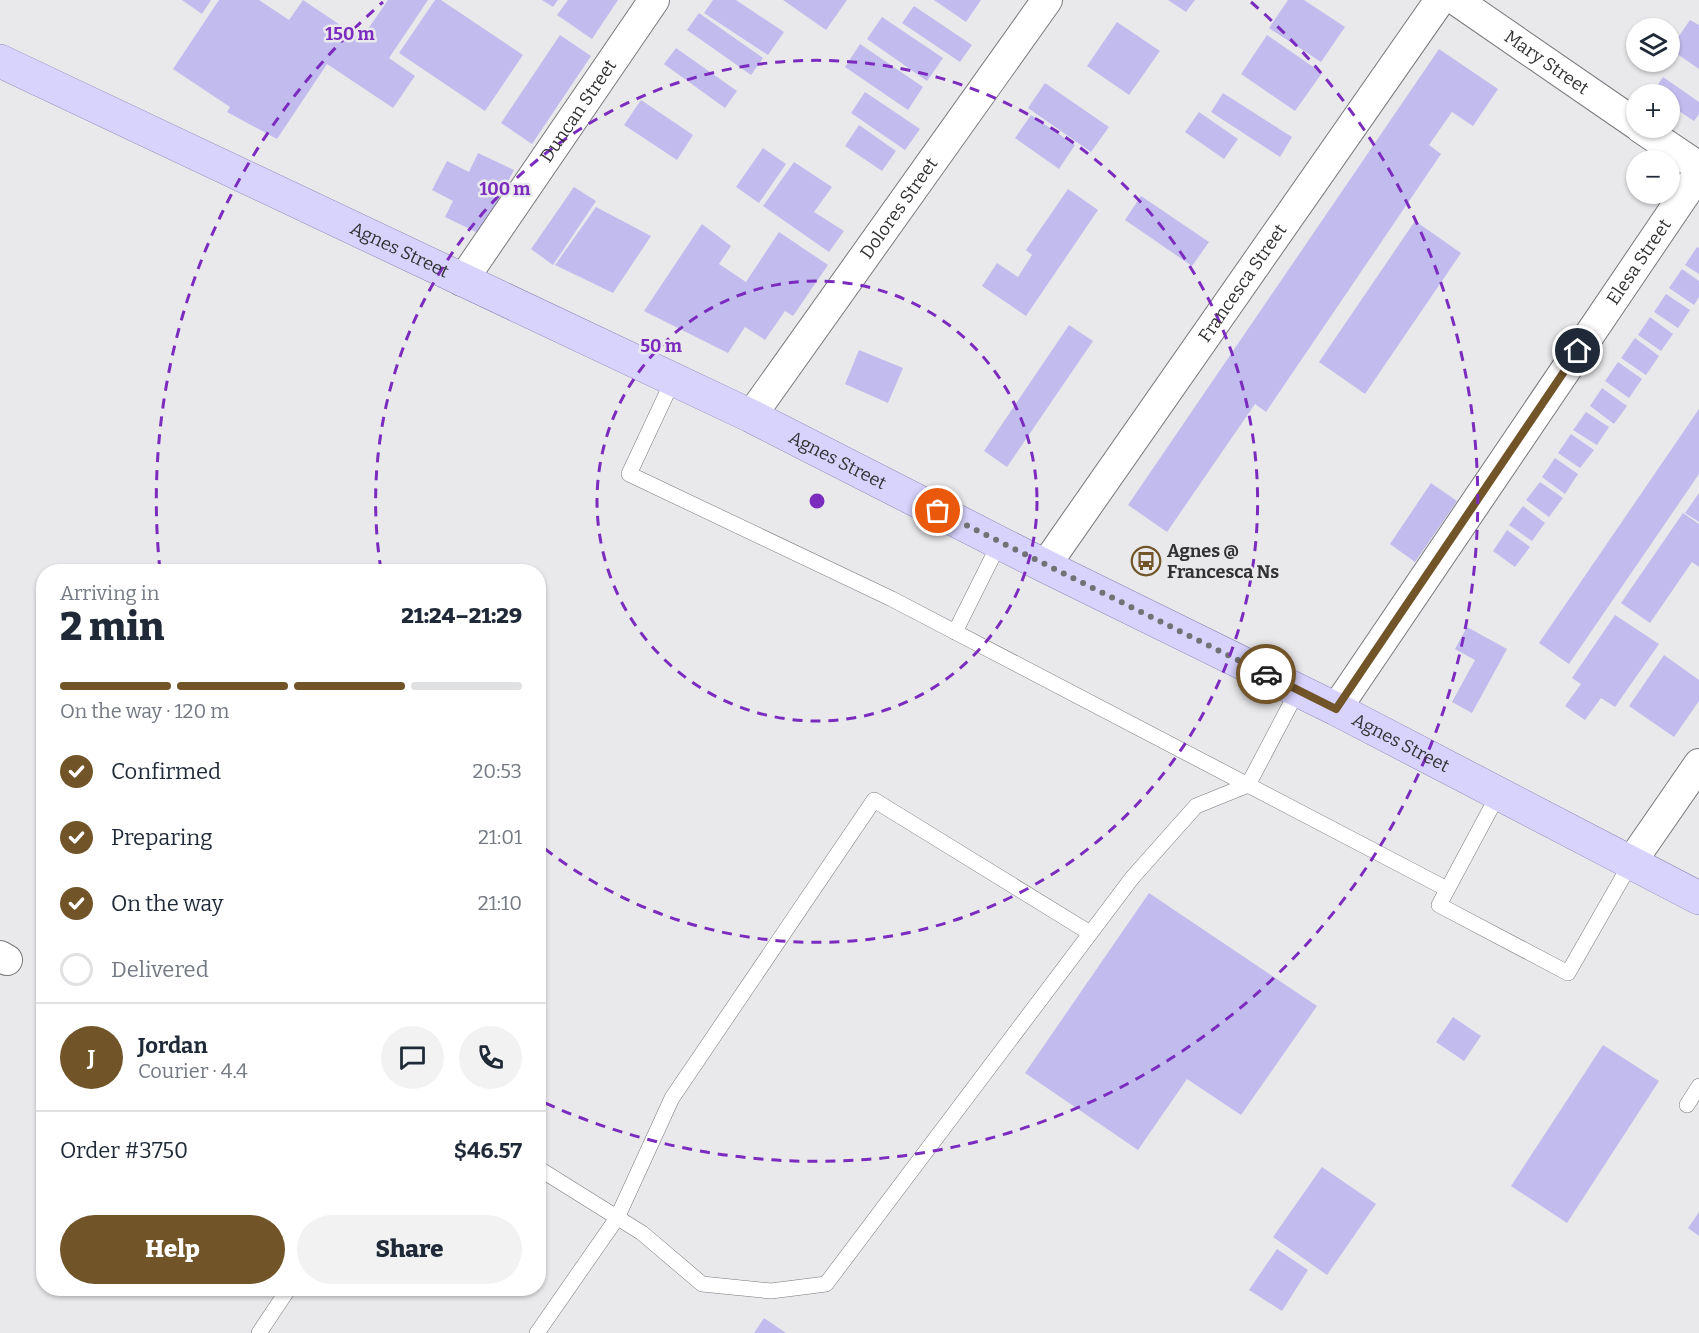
<!DOCTYPE html>
<meta charset="utf-8">
<style>
:root{--surface:#fff;--page:#f2f2f3;--text:#1f2937;--muted:#747a83;--line:#e0e1e3;--accent:#715428}
body{margin:0;font-family:Bitter,serif;background:var(--page);color:var(--text);height:100vh;display:flex;flex-direction:column;font-size:22px;white-space:nowrap}
*{box-sizing:border-box;margin:0}
p{font-size:20px;color:var(--muted)}
.icon{flex:none;width:33px;height:33px;fill:none;stroke:currentColor;stroke-width:2;stroke-linecap:round;stroke-linejoin:round}
.map{position:relative;flex:1;overflow:hidden}
.side{position:absolute;left:36px;top:564px;width:510px;height:732px;display:flex;flex-direction:column;background:var(--surface);border-radius:24px;box-shadow:0 2px 4px #0004}
.side>*{flex:none}
.controls{position:absolute;left:1626px;top:18px;display:grid;gap:12px}
.controls a{display:grid;place-items:center;width:54px;height:54px;border-radius:50%;background:var(--surface);box-shadow:0 2px 4px #0004;font-size:30px}
.pin{position:absolute;display:grid;place-items:center;width:51px;height:51px;color:#fff;margin:-26px;border:3px solid #fff;border-radius:50%;box-shadow:0 2px 6px #0007}
.courier{position:absolute;display:grid;place-items:center;width:60px;height:60px;margin:-30px;border:4px solid #715428;border-radius:50%;background:#fff;color:#222;box-shadow:0 2px 8px #0007}
.headline em{font-style:normal;font-weight:800}
.headline div{display:flex;flex-direction:column-reverse}
.headline{display:flex;align-items:center;justify-content:space-between;height:102px;padding:0 24px}
h1{font-size:39px;font-weight:800;line-height:45px}
.bar{display:grid;grid-template-columns:repeat(4,1fr);gap:9px 6px;align-content:center;height:72px;padding:0 24px}
.bar i{height:8px;border-radius:4px;background:var(--line)}
.bar .active{background:var(--accent)}
.bar p{grid-column:span 4}
.line{display:flex;align-items:center;gap:15px;padding:0 24px;border-top:2px solid var(--line)}
.line div{flex:1}
.round{display:grid;place-items:center;flex:none;width:63px;height:63px;border-radius:32px;background:var(--page)}
ol{padding:0 24px;list-style:none}
li{display:flex;align-items:center;gap:18px;height:66px}
li p{margin-inline-start:auto}
li .icon{padding:6px;border-radius:50%;background:var(--accent);color:#fff;stroke-width:4}
li:last-child{color:var(--muted)}
li i{width:33px;height:33px;border:3px solid var(--line);border-radius:50%}
.button{display:flex;gap:12px;margin-top:auto;padding:12px 24px}
.button a{flex:1;height:69px;border-radius:36px;background:var(--accent);color:#fff;font-size:24px;font-weight:800;line-height:69px;text-align:center}
.button a+a{background:var(--page);color:var(--text)}
.map>svg:first-child{display:block}
.building{fill:#c1bced}
.lines{fill:none;stroke-linecap:round;stroke-linejoin:round}
.service-casing{stroke:#79797c;stroke-width:16}
.minor-casing{stroke:#79797c;stroke-width:32}
.primary-casing{stroke:#8d88b6;stroke-width:34}
.service{stroke:#fff;stroke-width:15}
.minor{stroke:#fff;stroke-width:30}
.primary{stroke:#d8d3fd;stroke-width:33}
.done{stroke:#727274;stroke-width:6;stroke-dasharray:0 10.8}
.route{stroke:#715428;stroke-width:8}
.ring{fill:none;stroke:#7b2cbf;stroke-width:3;stroke-dasharray:10 8}
.labels{text-anchor:middle;dominant-baseline:central;stroke-width:5;stroke-linejoin:round;paint-order:stroke}
.street-label{font-size:18px;fill:#323233;stroke:#e9e9ec}
.poi-label{font-size:18px;font-weight:bold;fill:#323233;stroke:#e9e9ec;text-anchor:start}
.centre{fill:#7b2cbf;stroke:#e9e9ec;stroke-width:3}
.ring-label{font-size:18px;text-anchor:middle;font-weight:bold;fill:#7b2cbf;stroke:#e9e9ec;stroke-width:5;stroke-linejoin:round;paint-order:stroke}
</style>
<div class="map">
<svg width="1699" height="1333" viewBox="0 0 1699 1333">
<rect width="100%" height="100%" fill="#e9e9ec"/>
<g class="building">
<polygon points="182,0 211,0 202,14"/>
<polygon points="219,0 259,0 289,20 303,0 361,39 388,0 428,0 389,58 415,76 393,108 327,64 277,139 227,112 230,107 173,69"/>
<polygon points="435,0 441,0 523,55 485,111 399,53"/>
<polygon points="542,0 558,0 553,7"/>
<polygon points="568,0 618,0 592,39 557,15"/>
<polygon points="713,0 736,0 784,32 768,55 704,13"/>
<polygon points="783,0 847,0 826,30"/>
<polygon points="934,0 981,0 966,22"/>
<polygon points="1168,0 1195,0 1186,12"/>
<polygon points="1288,0 1304,0 1345,27 1321,62 1269,28"/>
<polygon points="914,6 972,45 960,62 902,23"/>
<polygon points="699,13 763,58 751,75 687,30"/>
<polygon points="882,17 943,58 927,81 867,39"/>
<polygon points="1690,20 1699,25 1699,69 1670,49"/>
<polygon points="1117,22 1160,51 1129,95 1087,66"/>
<polygon points="560,35 591,56 532,144 501,123"/>
<polygon points="1267,35 1322,73 1295,111 1241,74"/>
<polygon points="860,44 923,87 908,110 845,67"/>
<polygon points="676,48 737,91 725,108 664,64"/>
<polygon points="1439,49 1498,89 1473,126 1452,112 1429,145 1441,154 1266,412 1255,404 1167,532 1128,505"/>
<polygon points="1663,77 1699,102 1699,114 1694,121 1670,105 1670,94 1652,93"/>
<polygon points="1045,83 1109,127 1091,152 1028,108"/>
<polygon points="865,92 920,129 905,150 851,113"/>
<polygon points="1223,93 1292,137 1280,157 1211,112"/>
<polygon points="641,100 693,135 677,160 624,125"/>
<polygon points="1199,112 1238,139 1224,159 1185,132"/>
<polygon points="1031,115 1075,145 1059,169 1015,138"/>
<polygon points="859,125 896,151 882,171 845,146"/>
<polygon points="763,148 786,164 759,203 736,187"/>
<polygon points="478,153 514,170 480,234 445,217 453,201 432,190 447,161 469,172"/>
<polygon points="794,162 832,187 814,212 844,231 829,252 763,206"/>
<polygon points="574,187 596,201 553,265 531,249"/>
<polygon points="1068,189 1098,210 1026,316 982,286 997,263 1018,277 1032,255 1026,250"/>
<polygon points="1141,196 1209,242 1192,266 1125,220"/>
<polygon points="596,207 651,236 613,293 555,265"/>
<polygon points="1415,221 1461,253 1365,394 1319,362"/>
<polygon points="702,224 731,246 719,264 746,282 779,232 828,265 793,316 785,311 765,340 745,327 728,353 644,311"/>
<polygon points="1697,247 1699,248 1699,274 1685,265"/>
<polygon points="1682,269 1699,281 1699,297 1694,305 1669,288"/>
<polygon points="1666,294 1690,310 1678,328 1654,312"/>
<polygon points="1650,317 1673,334 1661,351 1638,335"/>
<polygon points="1069,325 1093,341 1007,467 984,451"/>
<polygon points="1635,338 1659,356 1646,375 1621,358"/>
<polygon points="859,350 903,368 888,403 845,384"/>
<polygon points="1618,362 1642,379 1629,398 1605,381"/>
<polygon points="1602,388 1627,406 1614,424 1590,406"/>
<polygon points="1699,409 1699,474 1569,664 1539,643"/>
<polygon points="1586,412 1609,427 1597,445 1573,430"/>
<polygon points="1571,434 1594,450 1580,468 1558,453"/>
<polygon points="1555,458 1578,474 1565,494 1542,477"/>
<polygon points="1540,482 1563,498 1549,517 1526,500"/>
<polygon points="1431,483 1457,501 1415,562 1390,544"/>
<polygon points="1699,493 1699,522 1685,513"/>
<polygon points="1523,506 1545,523 1532,541 1509,525"/>
<polygon points="1683,513 1699,524 1699,567 1692,562 1650,623 1621,603"/>
<polygon points="1507,530 1530,547 1515,567 1493,551"/>
<polygon points="1615,615 1659,644 1615,707 1601,698 1585,720 1565,706 1581,684 1572,678"/>
<polygon points="1467,627 1507,649 1472,713 1452,702 1475,660 1455,649"/>
<polygon points="1664,655 1699,680 1699,701 1674,737 1629,706"/>
<polygon points="1149,893 1317,1006 1241,1115 1187,1079 1138,1150 1025,1073"/>
<polygon points="1453,1017 1481,1036 1464,1061 1436,1042"/>
<polygon points="1603,1045 1659,1081 1567,1223 1511,1186"/>
<polygon points="1322,1167 1376,1204 1327,1275 1273,1237"/>
<polygon points="1699,1212 1699,1236 1688,1228"/>
<polygon points="1277,1249 1308,1270 1282,1311 1249,1290"/>
<polygon points="764,1318 786,1333 754,1333"/>
</g>
<g class="lines">
<g class="service-casing">
<g id="service">
<polyline points="673,380 629,474 892,599 1447,889"/>
<polyline points="955,632 1000,542"/>
<polyline points="1499,793 1439,905 1568,973 1632,861"/>
<polyline points="1687,1105 1699,1086"/>
<polyline points="538,1168 642,1233 702,1284 771,1291 826,1284 1132,878 1196,806 1248,785 1298,690"/>
<polyline points="259,1333 289,1288"/>
<polyline points="537,1333 617,1218 672,1098 874,800 1090,933"/>
</g>
</g>
<g class="minor-casing">
<g id="minor">
<path id="s1" d="M1456 0 1636 124"/>
<polyline points="1641,128 1699,167"/>
<path id="s2" d="M462 281 654 0"/>
<path id="s3" d="M751 416 1047 0"/>
<path id="s4" d="M1045 566 1440 0"/>
<path id="s5" d="M1336 709 1699 173"/>
<polyline points="1632,861 1699,764"/>
<polyline points="0,956 7,960"/>
</g>
</g>
<g class="primary-casing">
<g id="primary">
<path id="s6" d="M0 61 751 416 1045 566 1336 709 1699 898"/>
</g>
</g>
<use href="#service" class="service"/>
<use href="#minor" class="minor"/>
<use href="#primary" class="primary"/>
</g>
<g class="lines">
<polyline class="done" points="938,511 1266,674"/>
<polyline class="route" points="1266,674 1336,709 1578,351"/>
</g>
<g class="ring">
<circle cx="817" cy="501" r="220"/>
<path d="M381 570A441 441 0 1 1 539 844"/>
<path d="M160 570A661 661 0 0 1 383 2M1251 2A661 661 0 0 1 543 1102"/>
</g>
<defs>
<g id="bus-ring" transform="scale(1.5)"><circle r="9.5" fill="#e9e9ec" stroke="#715428" stroke-width="1.5"/><path d="M-5-6H5V4H4V6H2V4H-2V6H-4V4H-5ZM-3.5-4V0h7V-4ZM-3.5 1.2v1.5H-2V1.2ZM2 1.2v1.5H3.5V1.2Z" fill="#715428"/></g>
</defs>
<g fill-rule="evenodd">
<use href="#bus-ring" x="1146" y="561"/>
</g>
<g class="labels">
<g class="street-label">
<text stroke="none"><textPath href="#s1" startOffset="110">Mary Street</textPath></text>
<text stroke="none"><textPath href="#s2" startOffset="206">Duncan Street</textPath></text>
<text stroke="none"><textPath href="#s3" startOffset="255">Dolores Street</textPath></text>
<text stroke="none"><textPath href="#s6" startOffset="442">Agnes Street</textPath></text>
<text stroke="none"><textPath href="#s5" startOffset="540">Elesa Street</textPath></text>
<text stroke="none"><textPath href="#s4" startOffset="345">Francesca Street</textPath></text>
<text stroke="none"><textPath href="#s6" startOffset="928">Agnes Street</textPath></text>
<text stroke="none"><textPath href="#s6" startOffset="1558">Agnes Street</textPath></text>
</g>
<g class="poi-label">
<text x="1167" y="551">Agnes @<tspan x="1167" dy="21">Francesca Ns</tspan></text>
</g>
</g>
<circle cx="817" cy="501" r="9" class="centre"/>
<g class="ring-label">
<text x="350" y="40">150 m</text>
<text x="505" y="195">100 m</text>
<text x="661" y="352">50 m</text>
</g>
</svg>
<div class="controls">
<a><svg class="icon" aria-label="layers" viewBox="0 0 24 24"><path d="M12 4l9 5-9 5-9-5zM3 14l9 5 9-5"/></svg></a>
<a>+</a>
<a>−</a>
</div>
<div class="pin" style="left:938px;top:511px;background:#ea580c"><svg class="icon" aria-label="bag" viewBox="0 0 24 24"><path d="M5 8h14l-1 12H6zM9 8a3 3 0 0 1 6 0"/></svg></div>
<div class="pin" style="left:1578px;top:351px;background:#1f2937"><svg class="icon" aria-label="home" viewBox="0 0 24 24"><path d="M3 11l9-7 9 7M6 9v11h12V9"/></svg></div>
<div class="courier" style="left:1266px;top:674px"><svg class="icon" aria-label="car" viewBox="0 0 24 24"><path d="M5 17H2v-5l4-1 3-4h7l3 4 3 1v5h-3M9 17h6M6 11h13"/><circle cx="7" cy="17" r="2"/><circle cx="17" cy="17" r="2"/></svg></div>
<section class="side">
<div class="headline"><div><h1>2 min</h1><p>Arriving in</p></div><em>21:24–21:29</em></div>
<div class="bar"><i class="active"></i><i class="active"></i><i class="active"></i><i></i><p>On the way · 120 m</p></div>
<ol>
<li><svg class="icon" aria-label="check" viewBox="0 0 24 24"><path d="M5 12l5 5 9-10"/></svg>Confirmed<p>20:53</p></li>
<li><svg class="icon" aria-label="check" viewBox="0 0 24 24"><path d="M5 12l5 5 9-10"/></svg>Preparing<p>21:01</p></li>
<li><svg class="icon" aria-label="check" viewBox="0 0 24 24"><path d="M5 12l5 5 9-10"/></svg>On the way<p>21:10</p></li>
<li><i></i>Delivered</li>
</ol>
<div class="line" style="height:108px"><b class="round" style="background:var(--accent);color:#fff">J</b><div><b>Jordan</b><p>Courier · 4.4</p></div><a class="round"><svg class="icon" aria-label="chat" viewBox="0 0 24 24"><path d="M4 5h16v11H9l-5 4z"/></svg></a><a class="round"><svg class="icon" aria-label="phone" viewBox="0 0 24 24"><path d="M5 4h4l2 5-3 2q2 4 5 5l2-3 5 2v4C11 20 4 13 5 4z"/></svg></a></div>
<div class="line" style="height:78px"><div>Order #3750</div><b>$46.57</b></div>
<div class="button"><a>Help</a><a>Share</a></div>
</section>
</div>
